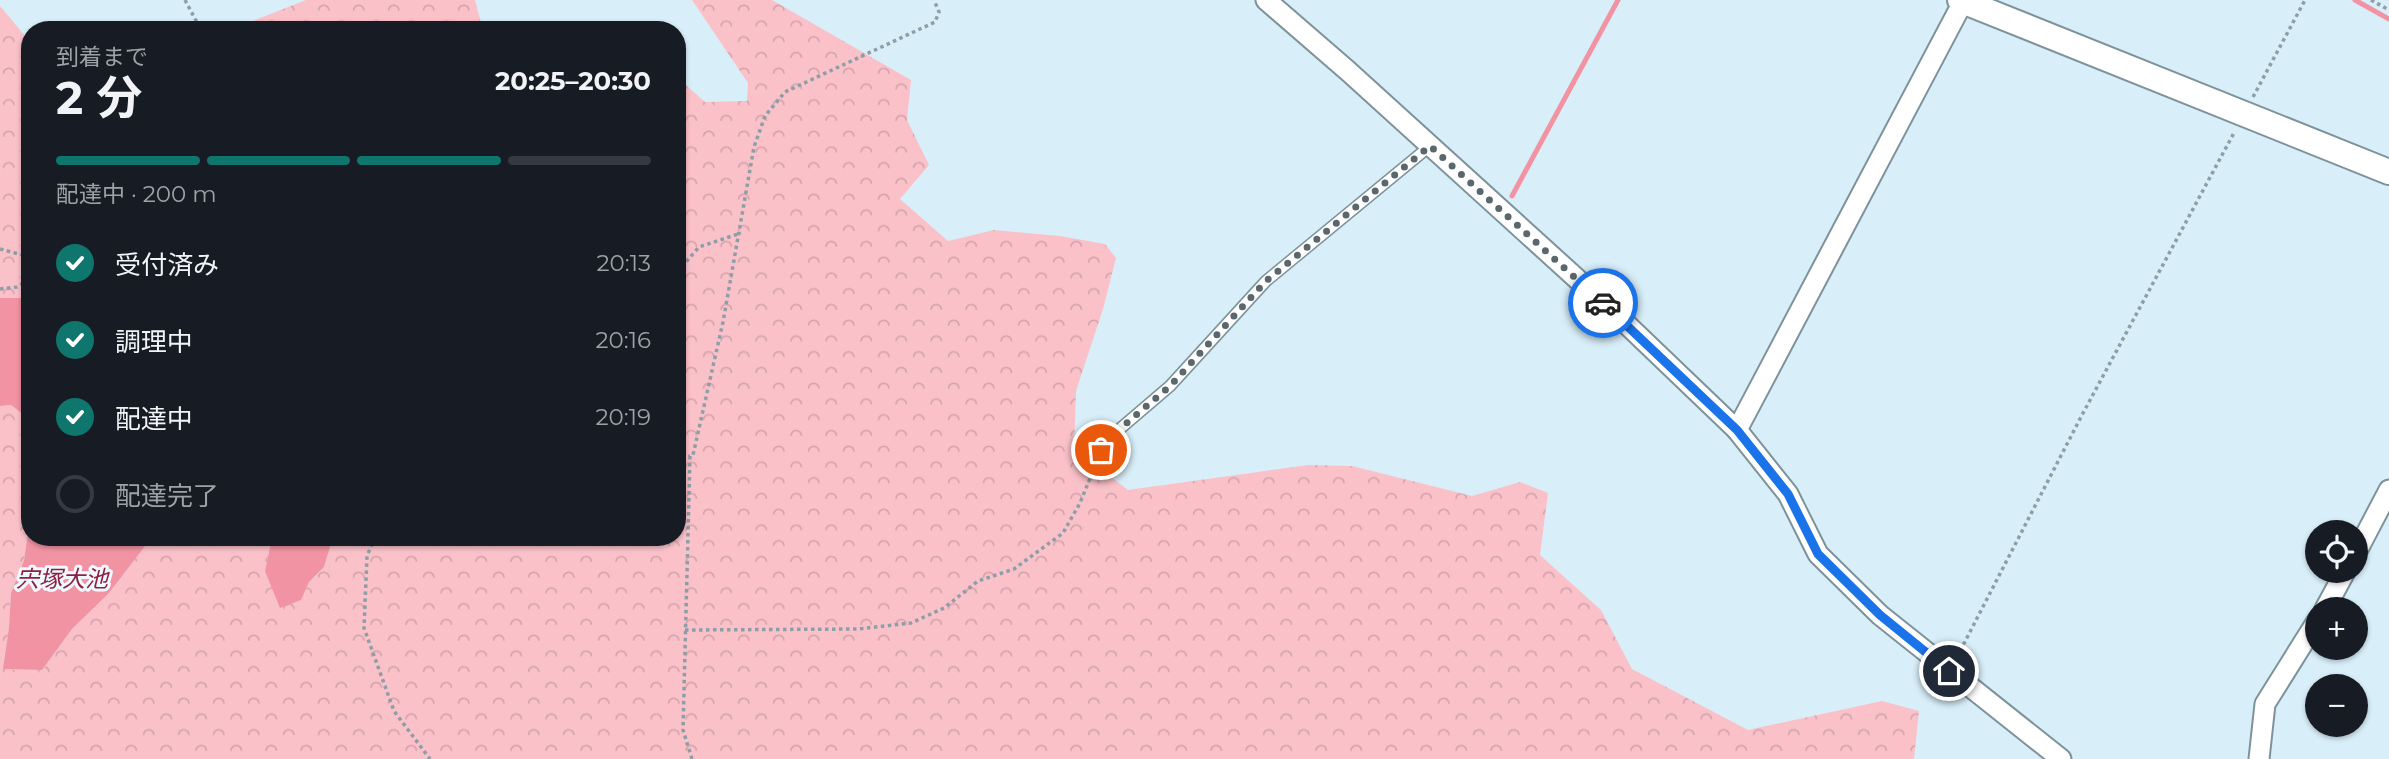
<!DOCTYPE html>
<html lang="ja">
<meta charset="utf-8">
<style>
:root{--surface:#171b24;--page:#20242c;--text:#f1f3f6;--muted:#9ea1a6;--line:#363941;--accent:#0f766e}
body{margin:0;font-family:Montserrat,"Noto Sans JP",sans-serif;background:var(--page);color:var(--text);height:100vh;display:flex;flex-direction:column;font-size:26px;white-space:nowrap}
*{box-sizing:border-box;margin:0}
p{font-size:23px;color:var(--muted)}
.icon{flex:none;width:38px;height:38px;fill:none;stroke:currentColor;stroke-width:2;stroke-linecap:round;stroke-linejoin:round}
.map{position:relative;flex:1;overflow:hidden}
.details{position:absolute;left:21px;top:21px;width:665px;height:525px;display:flex;flex-direction:column;background:var(--surface);border-radius:28px;box-shadow:0 2px 5px #0004}
.details>*{flex:none}
.controls{position:absolute;left:2305px;top:520px;display:grid;gap:14px}
.controls a{display:grid;place-items:center;width:63px;height:63px;border-radius:50%;background:var(--surface);box-shadow:0 2px 5px #0004;font-size:35px}
.pin{position:absolute;display:grid;place-items:center;width:60px;height:60px;color:#fff;margin:-30px;border:4px solid #fff;border-radius:50%;box-shadow:0 2px 7px #0007}
.courier{position:absolute;display:grid;place-items:center;width:70px;height:70px;margin:-35px;border:5px solid #1a73e8;border-radius:50%;background:#fff;color:#222;box-shadow:0 2px 9px #0007}
.headline em{font-style:normal;font-weight:700}
.headline div{display:flex;flex-direction:column-reverse}
.headline{display:flex;align-items:center;justify-content:space-between;height:119px;padding:0 35px}
h1{font-size:46px;font-weight:700;line-height:52px}
.bar{display:grid;grid-template-columns:repeat(4,1fr);gap:10px 7px;align-content:center;height:84px;padding:0 35px}
.bar i{height:9px;border-radius:5px;background:var(--line)}
.bar .on{background:var(--accent)}
.bar p{grid-column:span 4}
ol{padding:0 35px;list-style:none}
li{display:flex;align-items:center;gap:21px;height:77px}
li p{margin-inline-start:auto}
li .icon{padding:7px;border-radius:50%;background:var(--accent);color:#fff;stroke-width:4}
li:last-child{color:var(--muted)}
li i{width:38px;height:38px;border:4px solid var(--line);border-radius:50%}
.map>svg:first-child{display:block}
.forest{fill:url(#forest-crowns)}
.water{fill:#f293a3}
.lines{fill:none;stroke-linecap:round;stroke-linejoin:round}
.stream{stroke:#f293a3;stroke-width:5}
.service-casing{stroke:#7e929c;stroke-width:13}
.minor-casing{stroke:#7e929c;stroke-width:23}
.tertiary-casing{stroke:#7e929c;stroke-width:28}
.path{stroke:#8d9ea6;stroke-width:3.5;stroke-dasharray:3.5 3.5;stroke-linecap:butt}
.service{stroke:#fff;stroke-width:10}
.minor{stroke:#fff;stroke-width:19}
.tertiary{stroke:#fff;stroke-width:24}
.done{stroke:#5a676d;stroke-width:7;stroke-dasharray:0 12.6}
.route{stroke:#1a73e8;stroke-width:9}
.labels{text-anchor:middle;dominant-baseline:central;stroke-width:6;stroke-linejoin:round;paint-order:stroke}
.water-label{font-size:23px;font-style:italic;fill:#8e1f3f;stroke:#f0f9fe}
</style>
<div class="map">
<svg width="2389" height="759" viewBox="0 0 2389 759">
<defs>
<pattern id="forest-crowns" width="20" height="18" patternUnits="userSpaceOnUse" patternTransform="scale(1.75)"><rect width="20" height="18" fill="#fac1c9"/><path d="M2 6a3 3 0 1 1 6 0M12 15a3 3 0 1 1 6 0" fill="none" stroke="#d6a5ac"/></pattern>
</defs>
<rect width="100%" height="100%" fill="#d8eff9"/>
<g class="forest">
<polygon points="306,0 475,0 483,30 230,30"/>
<polygon points="692,0 772,0 911,80 907,120 929,165 900,199 948,241 994,230 1060,236 1105,244 1116,258 1103,309 1076,391 1074,448 1128,490 1308,465 1352,466 1472,496 1520,482 1548,493 1540,555 1601,610 1632,669 1748,730 1882,701 1919,711 1914,759 0,759 0,406 11,405 30,420 30,518 24,560 11,593 9,627 3,669 42,670 72,629 109,593 152,537 272,537 265,571 301,599 309,582 324,567 333,537 677,537 677,77 705,102 747,101 748,83"/>
<polygon points="0,6 30,42 30,298 0,298"/>
</g>
<g class="water">
<polygon points="0,298 30,298 30,420 11,405 0,406"/>
<polygon points="30,518 30,537 152,537 109,593 72,629 42,670 3,669 9,627 11,593 24,560"/>
<polygon points="272,537 333,537 324,567 309,582 301,600 280,608 265,571"/>
</g>
<g class="lines">
<g class="stream">
<polyline points="2355,0 2389,19"/>
<polyline points="1512,196 1618,0"/>
</g>
<g class="service-casing">
<polyline id="service" points="1101,450 1122,427 1170,386 1266,281 1430,146"/>
</g>
<g class="minor-casing">
<g id="minor">
<polyline points="1266,0 1348,71 1619,317 1737,430 1788,494 1818,554 1880,615 2061,759"/>
<polyline points="1737,430 1964,0"/>
<polyline points="2356,553 2389,490"/>
<polyline points="2325,609 2346,570"/>
<polyline points="2259,759 2265,704 2317,621"/>
</g>
</g>
<g class="tertiary-casing">
<polyline id="tertiary" points="1960,0 2389,172"/>
</g>
<g class="path">
<polyline points="185,0 201,30"/>
<polyline points="2371,0 2389,10"/>
<polyline points="2253,97 2305,0"/>
<polyline points="0,249 30,257"/>
<polyline points="677,272 699,247 741,233"/>
<polyline points="0,289 17,287 30,279"/>
<polyline points="375,537 367,556 364,628 394,711 430,759"/>
<polyline points="685,630 858,629 911,623 944,608 978,581 1014,569 1063,533 1080,503 1097,461"/>
<polyline points="1957,657 2082,415 2235,131"/>
<polyline points="692,759 683,730 690,456 693,455 723,322 754,147 765,116 785,92 935,22 939,12 934,0"/>
</g>
<use href="#service" class="service"/>
<use href="#minor" class="minor"/>
<use href="#tertiary" class="tertiary"/>
</g>
<g class="lines">
<polyline class="done" points="1101,450 1122,427 1170,386 1266,281 1430,146 1603,303"/>
<polyline class="route" points="1603,303 1737,430 1788,494 1818,554 1880,615 1949,671"/>
</g>
<g class="labels">
<g class="water-label">
<text x="62" y="579">宍塚大池</text>
</g>
</g>
</svg>
<div class="controls">
<a><svg class="icon" aria-label="locate" viewBox="0 0 24 24"><circle cx="12" cy="12" r="6"/><path d="M12 2v4M12 18v4M2 12h4M18 12h4"/></svg></a>
<a>+</a>
<a>−</a>
</div>
<div class="pin" style="left:1101px;top:450px;background:#ea580c"><svg class="icon" aria-label="bag" viewBox="0 0 24 24"><path d="M5 8h14l-1 12H6zM9 8a3 3 0 0 1 6 0"/></svg></div>
<div class="pin" style="left:1949px;top:671px;background:#1f2937"><svg class="icon" aria-label="home" viewBox="0 0 24 24"><path d="M3 11l9-7 9 7M6 9v11h12V9"/></svg></div>
<div class="courier" style="left:1603px;top:303px"><svg class="icon" aria-label="car" viewBox="0 0 24 24"><path d="M5 17H2v-5l4-1 3-4h7l3 4 3 1v5h-3M9 17h6M6 11h13"/><circle cx="7" cy="17" r="2"/><circle cx="17" cy="17" r="2"/></svg></div>
<section class="details">
<div class="headline"><div><h1>2 分</h1><p>到着まで</p></div><em>20:25–20:30</em></div>
<div class="bar"><i class="on"></i><i class="on"></i><i class="on"></i><i></i><p>配達中 · 200 m</p></div>
<ol>
<li><svg class="icon" aria-label="check" viewBox="0 0 24 24"><path d="M5 12l5 5 9-10"/></svg>受付済み<p>20:13</p></li>
<li><svg class="icon" aria-label="check" viewBox="0 0 24 24"><path d="M5 12l5 5 9-10"/></svg>調理中<p>20:16</p></li>
<li><svg class="icon" aria-label="check" viewBox="0 0 24 24"><path d="M5 12l5 5 9-10"/></svg>配達中<p>20:19</p></li>
<li><i></i>配達完了</li>
</ol>
</section>
</div>
